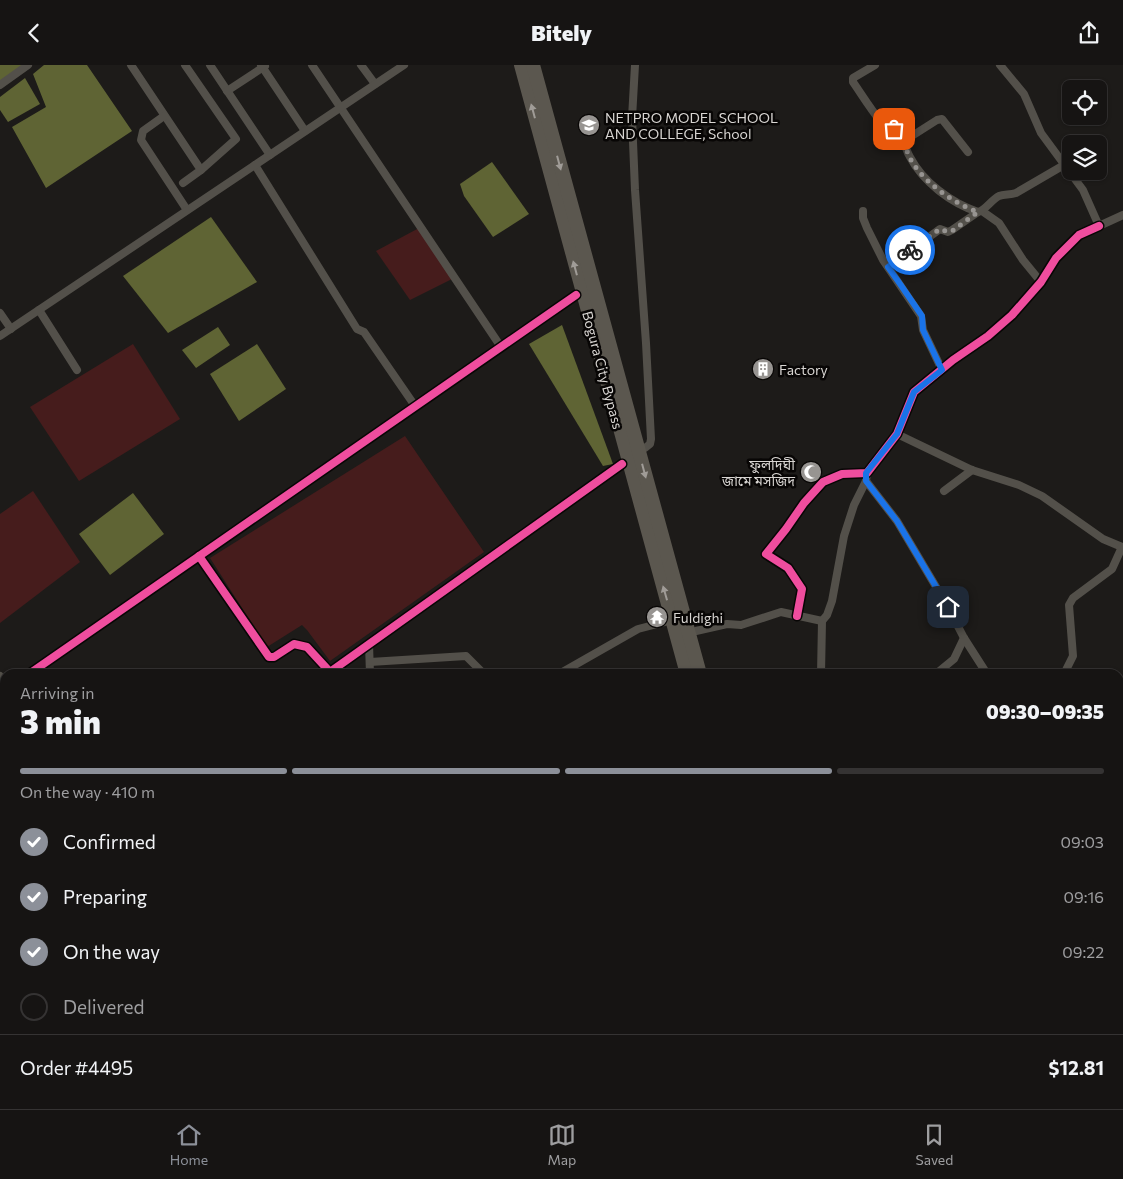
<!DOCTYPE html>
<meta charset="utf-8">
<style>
:root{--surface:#161413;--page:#232121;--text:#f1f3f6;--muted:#9e9ea0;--line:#353333;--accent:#8c9099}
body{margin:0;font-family:Commissioner,"Noto Sans Bengali",sans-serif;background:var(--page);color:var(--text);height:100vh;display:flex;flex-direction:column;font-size:19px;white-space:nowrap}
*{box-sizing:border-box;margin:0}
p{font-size:16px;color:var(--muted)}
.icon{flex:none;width:28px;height:28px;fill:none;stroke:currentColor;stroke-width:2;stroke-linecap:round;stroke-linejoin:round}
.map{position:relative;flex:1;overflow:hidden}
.drawer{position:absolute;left:0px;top:604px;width:1124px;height:441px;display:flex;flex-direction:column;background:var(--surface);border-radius:15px 15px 0 0;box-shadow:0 1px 4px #0004,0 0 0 1px var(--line)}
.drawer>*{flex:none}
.controls{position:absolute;left:1062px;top:15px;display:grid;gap:10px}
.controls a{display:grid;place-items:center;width:45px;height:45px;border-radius:8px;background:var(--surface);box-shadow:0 1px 4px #0004,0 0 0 1px var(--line);font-size:25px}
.pin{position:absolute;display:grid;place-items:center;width:42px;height:42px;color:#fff;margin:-21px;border-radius:10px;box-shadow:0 2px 8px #0006}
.courier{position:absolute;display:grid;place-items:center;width:50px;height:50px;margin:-25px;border:4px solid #1a73e8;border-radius:50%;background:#fff;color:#222;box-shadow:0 1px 6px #0007}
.headline em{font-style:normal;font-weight:800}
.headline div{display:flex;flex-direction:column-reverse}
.headline{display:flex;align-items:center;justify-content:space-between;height:85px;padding:0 20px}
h1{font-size:32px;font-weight:800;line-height:38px}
.bar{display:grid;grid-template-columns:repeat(4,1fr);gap:8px 5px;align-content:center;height:60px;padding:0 20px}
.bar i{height:6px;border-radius:4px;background:var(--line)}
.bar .selected{background:var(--accent)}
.bar p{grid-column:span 4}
.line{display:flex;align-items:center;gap:12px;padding:0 20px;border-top:1px solid var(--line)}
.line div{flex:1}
ol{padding:0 20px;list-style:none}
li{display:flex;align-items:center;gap:15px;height:55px}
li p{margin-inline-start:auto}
li .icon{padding:5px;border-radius:50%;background:var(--accent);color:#fff;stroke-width:4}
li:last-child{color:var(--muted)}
li i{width:28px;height:28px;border:2px solid var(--line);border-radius:50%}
header{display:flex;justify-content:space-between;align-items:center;height:65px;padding:0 20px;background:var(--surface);font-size:22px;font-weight:800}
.menu{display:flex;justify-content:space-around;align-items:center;height:70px;border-top:1px solid var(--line);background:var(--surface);font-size:14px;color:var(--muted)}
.menu a{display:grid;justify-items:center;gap:2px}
.menu .selected{color:var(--accent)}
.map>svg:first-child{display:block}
.green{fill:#461c1c}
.water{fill:#5f6434}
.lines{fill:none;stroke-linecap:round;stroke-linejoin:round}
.canal{stroke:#5f6434;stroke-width:8}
.street{stroke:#53504a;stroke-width:8}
.highway{stroke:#5b574f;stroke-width:14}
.cycleway-casing{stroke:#080605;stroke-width:11}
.cycleway{stroke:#ef4d9e;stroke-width:8}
.oneway{fill:#a09c97}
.done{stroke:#979491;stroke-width:5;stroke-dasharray:0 9}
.route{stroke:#1a73e8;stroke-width:6}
.labels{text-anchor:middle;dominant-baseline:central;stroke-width:5;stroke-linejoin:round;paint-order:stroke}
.poi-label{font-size:14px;fill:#d8d5d2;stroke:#080605;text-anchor:start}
.street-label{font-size:14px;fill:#d8d5d2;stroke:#080605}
</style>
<header><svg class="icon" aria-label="back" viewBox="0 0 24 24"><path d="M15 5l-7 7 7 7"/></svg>Bitely<svg class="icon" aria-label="share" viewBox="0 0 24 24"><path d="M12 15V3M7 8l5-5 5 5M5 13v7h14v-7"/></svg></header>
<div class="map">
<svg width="1123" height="1044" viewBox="0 0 1123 1044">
<rect width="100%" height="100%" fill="#1d1b19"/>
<g class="green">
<polygon points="419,163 452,214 410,235 376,186"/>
<polygon points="133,279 180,354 79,416 30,342"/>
<polygon points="405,371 484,487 330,596 307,565 302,560 267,582 210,493"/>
<polygon points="33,426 80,497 0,558 0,449"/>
</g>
<g class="water">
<polygon points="0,0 24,0 0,17"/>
<polygon points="44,0 87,0 132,66 46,123 12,62 46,42 33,9"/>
<polygon points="25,13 40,39 8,57 0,45 0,32"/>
<polygon points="492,97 529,149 493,172 464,131 460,119"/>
<polygon points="211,152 257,217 168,268 123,211"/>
<polygon points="562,260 613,399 603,401 529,279"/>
<polygon points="218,262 230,280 196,303 182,285"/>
<polygon points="257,279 286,324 239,356 210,309"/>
<polygon points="133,428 164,469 110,510 79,469"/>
</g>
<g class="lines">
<g class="canal">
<polyline points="1119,978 1123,975"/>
<polyline points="1039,1044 1048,1040"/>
</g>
<g class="street">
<polyline points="131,0 201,105 183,118"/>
<polyline points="185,0 236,74 201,105"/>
<polyline points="210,0 270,90"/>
<polyline points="261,0 305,66"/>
<polyline points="312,0 501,282"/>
<polyline points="361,0 375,19"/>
<polyline points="635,0 632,53 635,125 646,278 651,374 650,379 645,383"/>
<path d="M875 0 853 13V17C862 30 871 45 882 58 887 63 894 63 898 68 905 75 905 84 910 92 923 117 951 138 978 147"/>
<polyline points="1000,0 1024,29 1041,68 1083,125 1099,161 1123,150"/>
<polyline points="0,20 28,0"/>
<polyline points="227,26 265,1"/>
<polyline points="164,51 143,66 141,75 187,145"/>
<polyline points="904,76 937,55 942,54 968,87"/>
<polyline points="255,100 357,264 364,267 415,341"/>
<polyline points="863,146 863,153 867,163 883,195 921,251 923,265 942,305"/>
<polyline points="982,146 999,158 1023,195 1041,217"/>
<path d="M888 202 940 164 948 167 952 165 978 147C986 145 991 135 999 131 1004 129 1010 130 1016 128L1064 100"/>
<polyline points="39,245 77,305"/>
<polyline points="0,248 11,264"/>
<polyline points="0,271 404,0"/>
<polyline points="897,369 972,405 1019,420 1042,431 1103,474 1122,482"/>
<polyline points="866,416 897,456 948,542 964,573 987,609"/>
<polyline points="944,426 972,405"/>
<polyline points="199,491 269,592 274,592 294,579 307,582 330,607 622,399"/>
<polyline points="797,551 802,524 788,503 766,489 786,464 804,438 823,417 842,409 867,408 897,369 914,327 953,295 988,271 1012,250 1041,217 1056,193 1079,170 1099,161"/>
<polyline points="696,566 727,559 741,560 781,547 822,556 827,550 832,536 844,471 854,440 866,416 867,408"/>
<polyline points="369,579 370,609"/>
<polyline points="370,597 466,591 484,609"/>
<polyline points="937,608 954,594 964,573"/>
<polyline points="29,609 576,230"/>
<polyline points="559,609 638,564 665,557"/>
<polyline points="821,609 822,556"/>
<polyline points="1064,609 1073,591 1069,540 1073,533 1112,504 1122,482 1123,483"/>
<polyline points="0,611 5,618"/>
<polyline points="0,629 5,625"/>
<polyline points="0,737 5,734"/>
<polyline points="1119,884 1123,890"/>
<polyline points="1119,918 1123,913"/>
<polyline points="0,1035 5,1036"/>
<polyline points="182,1040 183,1044"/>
<polyline points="549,1040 552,1044"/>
</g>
<g class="highway">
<polyline points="521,0 687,609"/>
<polyline points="533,0 700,609"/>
<polyline points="799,1040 800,1044"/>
<polyline points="811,1040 811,1044"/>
</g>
<g class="cycleway-casing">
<g id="cycleway">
<polyline points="199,491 269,592 274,592 294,579 307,582 330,607 622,399"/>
<polyline points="797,551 802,524 788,503 766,489 786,464 804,438 823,417 842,409 867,408 897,369 914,327 953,295 988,271 1012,250 1041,217 1056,193 1079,170 1099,161"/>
<polyline points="29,609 576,230"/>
</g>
</g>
<use href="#cycleway" class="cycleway"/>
</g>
<defs><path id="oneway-solid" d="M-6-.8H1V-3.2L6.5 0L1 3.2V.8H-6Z" transform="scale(1.25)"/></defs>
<g class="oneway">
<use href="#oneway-solid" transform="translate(533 46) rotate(-105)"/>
<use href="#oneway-solid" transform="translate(559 98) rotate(75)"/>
<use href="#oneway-solid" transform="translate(575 203) rotate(-105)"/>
<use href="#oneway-solid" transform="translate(644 406) rotate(75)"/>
<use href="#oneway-solid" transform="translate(665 528) rotate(-106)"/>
</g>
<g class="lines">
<path class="done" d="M894 64C904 71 904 80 909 91 920 115 953 138 978 147L952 166 948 167 940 164 910 185"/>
<polyline class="route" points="910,185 888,202 898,216 922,251 923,265 942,305 914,327 897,369 866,408 866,416 897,456 948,542"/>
</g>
<defs>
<g id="school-disc" transform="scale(1.125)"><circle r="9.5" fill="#979491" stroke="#080605"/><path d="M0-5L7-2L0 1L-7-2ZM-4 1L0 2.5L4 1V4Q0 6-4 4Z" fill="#fff"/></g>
<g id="building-disc" transform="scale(1.125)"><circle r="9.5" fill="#979491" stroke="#080605"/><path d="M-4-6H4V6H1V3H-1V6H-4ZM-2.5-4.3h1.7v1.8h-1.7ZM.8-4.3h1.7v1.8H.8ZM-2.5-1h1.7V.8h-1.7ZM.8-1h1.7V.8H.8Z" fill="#fff"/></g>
<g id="mosque-disc" transform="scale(1.125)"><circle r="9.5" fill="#979491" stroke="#080605"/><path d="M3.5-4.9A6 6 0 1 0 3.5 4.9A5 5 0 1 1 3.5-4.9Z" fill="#fff"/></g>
<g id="temple-disc" transform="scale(1.125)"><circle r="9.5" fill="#979491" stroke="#080605"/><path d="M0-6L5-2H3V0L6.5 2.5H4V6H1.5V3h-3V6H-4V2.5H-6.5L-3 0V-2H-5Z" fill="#fff"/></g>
</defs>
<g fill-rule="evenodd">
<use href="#school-disc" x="589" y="60"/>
<use href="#building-disc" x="763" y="304"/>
<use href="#mosque-disc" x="811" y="407"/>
<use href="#temple-disc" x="657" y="552"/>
</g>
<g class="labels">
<g class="poi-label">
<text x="605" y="52">NETPRO MODEL SCHOOL<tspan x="605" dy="16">AND COLLEGE, School</tspan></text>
<text x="779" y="304">Factory</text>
<text x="795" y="399" text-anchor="end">ফুলদিঘী<tspan x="795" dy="16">জামে মসজিদ</tspan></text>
<text x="673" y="552">Fuldighi</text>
</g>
<g class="street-label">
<text transform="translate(603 305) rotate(75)">Bogura City Bypass</text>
</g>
</g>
</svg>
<div class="controls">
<a><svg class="icon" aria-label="locate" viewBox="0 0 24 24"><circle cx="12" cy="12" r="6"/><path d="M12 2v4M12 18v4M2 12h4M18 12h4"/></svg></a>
<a><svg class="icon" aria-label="layers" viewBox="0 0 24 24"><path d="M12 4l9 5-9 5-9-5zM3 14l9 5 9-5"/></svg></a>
</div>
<div class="pin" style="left:894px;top:64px;background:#ea580c"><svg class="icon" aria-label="bag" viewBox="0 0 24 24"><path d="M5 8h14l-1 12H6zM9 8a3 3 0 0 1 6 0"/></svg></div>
<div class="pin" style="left:948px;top:542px;background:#1f2937"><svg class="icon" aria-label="home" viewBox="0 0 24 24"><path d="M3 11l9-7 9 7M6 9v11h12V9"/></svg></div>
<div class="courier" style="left:910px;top:185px"><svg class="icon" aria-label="bike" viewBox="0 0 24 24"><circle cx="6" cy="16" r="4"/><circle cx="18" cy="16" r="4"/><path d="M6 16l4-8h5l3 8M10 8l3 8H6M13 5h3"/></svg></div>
<section class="drawer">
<div class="headline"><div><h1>3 min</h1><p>Arriving in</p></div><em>09:30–09:35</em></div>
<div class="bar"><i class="selected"></i><i class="selected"></i><i class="selected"></i><i></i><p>On the way · 410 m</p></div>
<ol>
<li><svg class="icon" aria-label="check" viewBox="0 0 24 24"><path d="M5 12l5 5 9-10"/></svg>Confirmed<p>09:03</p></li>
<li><svg class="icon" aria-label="check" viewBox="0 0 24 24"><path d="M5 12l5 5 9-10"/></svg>Preparing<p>09:16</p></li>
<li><svg class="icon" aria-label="check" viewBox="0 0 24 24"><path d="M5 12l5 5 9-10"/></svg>On the way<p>09:22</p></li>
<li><i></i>Delivered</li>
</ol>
<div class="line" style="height:65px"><div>Order #4495</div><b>$12.81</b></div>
</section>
</div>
<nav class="menu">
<a class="selected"><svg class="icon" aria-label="home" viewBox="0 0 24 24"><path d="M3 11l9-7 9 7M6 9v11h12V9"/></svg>Home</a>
<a><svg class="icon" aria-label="map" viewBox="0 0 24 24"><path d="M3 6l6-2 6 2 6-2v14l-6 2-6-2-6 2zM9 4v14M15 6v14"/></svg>Map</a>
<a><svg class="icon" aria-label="saved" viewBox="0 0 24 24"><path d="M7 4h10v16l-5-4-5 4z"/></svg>Saved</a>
</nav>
